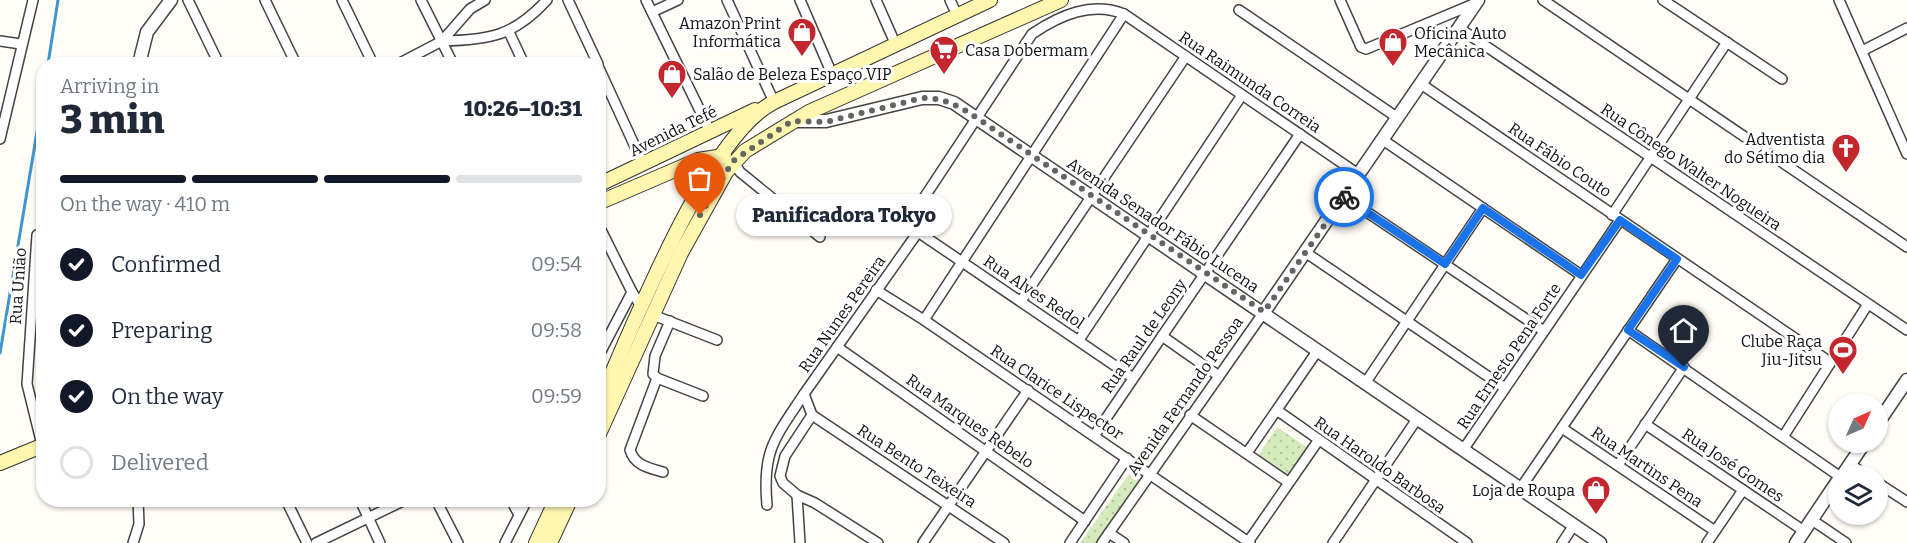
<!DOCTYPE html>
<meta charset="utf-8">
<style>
:root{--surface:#fff;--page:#f6f6f7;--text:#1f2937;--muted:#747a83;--line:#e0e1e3;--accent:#111827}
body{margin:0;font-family:Bitter,serif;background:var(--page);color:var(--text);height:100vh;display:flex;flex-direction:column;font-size:22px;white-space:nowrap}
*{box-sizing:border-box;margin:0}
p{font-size:20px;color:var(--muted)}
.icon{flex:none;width:33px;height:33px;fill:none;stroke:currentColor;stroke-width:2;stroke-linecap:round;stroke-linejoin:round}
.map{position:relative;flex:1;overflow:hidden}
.details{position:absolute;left:36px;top:57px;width:570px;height:450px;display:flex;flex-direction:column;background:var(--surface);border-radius:24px;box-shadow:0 2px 4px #0004}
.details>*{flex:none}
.needle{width:39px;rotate:45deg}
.controls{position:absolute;left:1828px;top:393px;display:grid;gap:12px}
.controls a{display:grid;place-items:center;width:60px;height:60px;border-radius:50%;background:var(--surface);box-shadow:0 2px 4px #0004;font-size:30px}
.pin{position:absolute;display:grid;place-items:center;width:51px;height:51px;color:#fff;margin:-62px -26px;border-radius:50% 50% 50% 0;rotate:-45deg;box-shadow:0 0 6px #0007}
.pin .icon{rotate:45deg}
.courier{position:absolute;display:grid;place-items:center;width:60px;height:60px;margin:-30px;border:4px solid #1a73e8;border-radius:50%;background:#fff;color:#222;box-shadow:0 2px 8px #0007}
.bubble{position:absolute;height:42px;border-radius:21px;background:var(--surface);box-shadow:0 2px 4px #0004;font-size:20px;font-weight:800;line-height:42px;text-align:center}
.summary em{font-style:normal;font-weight:800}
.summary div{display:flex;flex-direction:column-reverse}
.summary{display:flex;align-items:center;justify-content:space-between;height:102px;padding:0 24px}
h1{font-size:39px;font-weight:800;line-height:45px}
.bar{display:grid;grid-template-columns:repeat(4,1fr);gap:9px 6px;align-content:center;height:72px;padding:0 24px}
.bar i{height:8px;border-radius:4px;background:var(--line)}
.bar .selected{background:var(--accent)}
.bar p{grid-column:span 4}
ol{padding:0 24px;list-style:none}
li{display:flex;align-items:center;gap:18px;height:66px}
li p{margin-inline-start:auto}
li .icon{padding:6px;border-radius:50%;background:var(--accent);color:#fff;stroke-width:4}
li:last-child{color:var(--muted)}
li i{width:33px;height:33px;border:3px solid var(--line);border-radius:50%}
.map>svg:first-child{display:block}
.grass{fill:url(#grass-dots)}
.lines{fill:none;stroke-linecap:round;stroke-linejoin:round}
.stream{stroke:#3f96cf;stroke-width:3}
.minor-casing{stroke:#444;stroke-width:12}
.tertiary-casing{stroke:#444;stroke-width:15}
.secondary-casing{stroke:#333;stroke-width:16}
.minor{stroke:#fff;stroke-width:9}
.tertiary{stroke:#fff;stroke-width:12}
.secondary{stroke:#fff6b0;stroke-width:14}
.done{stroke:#646461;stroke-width:6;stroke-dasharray:0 10.8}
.route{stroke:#1a73e8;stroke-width:8}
.labels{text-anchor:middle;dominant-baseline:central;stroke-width:6;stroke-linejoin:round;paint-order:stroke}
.poi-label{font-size:16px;fill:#111;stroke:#fff;text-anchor:end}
.street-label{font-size:16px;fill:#111;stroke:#fff}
</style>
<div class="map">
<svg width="1907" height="543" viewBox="0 0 1907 543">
<defs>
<pattern id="grass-dots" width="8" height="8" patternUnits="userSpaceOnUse" patternTransform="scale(1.5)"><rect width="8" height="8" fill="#d5ebbd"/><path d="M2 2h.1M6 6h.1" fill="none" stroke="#b6c8a1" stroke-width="1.8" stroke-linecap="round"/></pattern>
</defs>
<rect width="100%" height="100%" fill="#fffdf5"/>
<g class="grass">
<polygon points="1277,427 1308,448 1287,478 1256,459"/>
<polygon points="1129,474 1140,480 1098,543 1080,543"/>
</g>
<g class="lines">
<g class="stream">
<polyline points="48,64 58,0"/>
<polyline points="0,353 44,90"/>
</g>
<g class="minor-casing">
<g id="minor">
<polyline points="188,0 219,64"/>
<polyline points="265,0 296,64"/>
<polyline points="342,0 373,64"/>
<polyline points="421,0 453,64"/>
<polyline points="568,0 598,64"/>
<polyline points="646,0 710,131"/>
<polyline points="727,0 774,102"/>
<polyline points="800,0 832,74"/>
<polyline points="876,0 895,43"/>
<polyline points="950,0 957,15"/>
<polyline points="1340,0 1361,47 1366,49 1476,3"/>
<polyline points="1543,0 1907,247"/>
<polyline points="1663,0 1782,79"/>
<polyline points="1839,0 1907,154"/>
<polyline points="1239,10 1398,118"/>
<polyline points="652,12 678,0"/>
<polyline points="1459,28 1907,330"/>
<polyline points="509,32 524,64"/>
<polyline points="0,41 21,44"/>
<path d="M442 41C490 40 514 36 547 0"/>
<polyline points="1862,51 1907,28"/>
<polyline points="398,64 442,41 470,9 485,0"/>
<polyline points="598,66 643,164"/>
<polyline points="1421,84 1830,362"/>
<polyline points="0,139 33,0"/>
<polyline points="1383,140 1581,275"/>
<polyline points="733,161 740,172 820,237"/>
<polyline points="1343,196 1544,331"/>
<polyline points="1612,215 1727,42"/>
<polyline points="598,224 632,292 642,308"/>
<polyline points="37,235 27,384 42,445"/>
<polyline points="1305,252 1505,388"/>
<polyline points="876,290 924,320 1250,543"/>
<polyline points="1021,301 1186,56"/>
<polyline points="653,315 717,340"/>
<polyline points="924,320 1124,14"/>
<polyline points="670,321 655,356 653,374 657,378 703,396"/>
<polyline points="1628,330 1839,476"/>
<polyline points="1162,336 1219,376"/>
<polyline points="1079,340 1242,95"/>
<polyline points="837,347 1085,521"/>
<polyline points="598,357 632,292"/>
<path d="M657 378 630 450C635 466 649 468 663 472"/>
<path d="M1133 378 918 232 911 224 914 213 1032 34C1060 15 1092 1 1124 14L1358 174"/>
<polyline points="1366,382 1483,208"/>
<polyline points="1278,411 1467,543"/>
<polyline points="812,415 1004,543"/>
<polyline points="812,415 804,394 918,232"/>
<polyline points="812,415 785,456 780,476 783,483 797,495 815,503 878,543"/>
<polyline points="1190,415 1288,482"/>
<polyline points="1645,424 1804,531"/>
<polyline points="1562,428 1715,531"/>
<polyline points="1094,436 1300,134"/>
<polyline points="1783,437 1868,304"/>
<polyline points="1463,450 1620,220"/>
<polyline points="1247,453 1318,350"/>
<polyline points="1850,464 1867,476"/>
<polyline points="1618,465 1684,367"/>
<polyline points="1878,483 1907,502"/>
<polyline points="1520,489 1677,259"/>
<polyline points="797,495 800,543"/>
<polyline points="286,500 307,543"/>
<polyline points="360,500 380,543"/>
<polyline points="436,500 458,543"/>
<polyline points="511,500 519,515"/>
<path d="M767 505C762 450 775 438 804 394"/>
<polyline points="1812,520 1846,543"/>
<polyline points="1109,533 1124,543"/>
<polyline points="1248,542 1318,441"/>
<polyline points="133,543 139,524 138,500"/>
<polyline points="316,543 405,500"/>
<polyline points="505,543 527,500"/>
<polyline points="923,543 1028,390"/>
<polyline points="1070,543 1127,458"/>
<polyline points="1102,543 1264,312"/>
<polyline points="1333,543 1417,419"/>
<polyline points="1562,543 1574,525"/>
<polyline points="1707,543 1743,490"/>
</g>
</g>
<g class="tertiary-casing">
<g id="tertiary">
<polyline points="139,64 147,32 171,0"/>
<polyline points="793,121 826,121 922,98 939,98 954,103 1600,543"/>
<polyline points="1264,312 1478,0"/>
<polyline points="1878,423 1907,380"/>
<polyline points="1842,476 1865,442"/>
<polyline points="1796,543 1839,479"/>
</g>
</g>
<g class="secondary-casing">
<g id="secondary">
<polyline points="598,185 755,110"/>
<polyline points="598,203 698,160 724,156"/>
<path d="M598 405C631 332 706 136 774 102L990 0"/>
<polyline points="598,436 681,253 726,172 745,151 809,112 1061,0"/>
<polyline points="0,463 44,445"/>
<polyline points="536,543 556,500"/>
<polyline points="550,543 570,500"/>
</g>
</g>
<use href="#minor" class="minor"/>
<use href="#tertiary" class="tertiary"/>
<use href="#secondary" class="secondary"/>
</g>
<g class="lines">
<path class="done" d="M700 215 733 161 792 121 826 122 922 98C945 98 959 106 977 118L1264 312 1344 197"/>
<polyline class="route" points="1344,197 1445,264 1483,208 1581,275 1620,220 1677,259 1628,330 1684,367"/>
</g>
<defs>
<g id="shop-pin" transform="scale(1.5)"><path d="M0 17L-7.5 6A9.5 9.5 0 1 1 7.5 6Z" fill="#c4262e" stroke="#fff"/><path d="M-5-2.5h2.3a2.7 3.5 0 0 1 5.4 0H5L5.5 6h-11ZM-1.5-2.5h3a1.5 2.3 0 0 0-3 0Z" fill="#fff"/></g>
<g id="supermarket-pin" transform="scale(1.5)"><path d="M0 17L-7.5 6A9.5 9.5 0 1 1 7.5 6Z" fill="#c4262e" stroke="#fff"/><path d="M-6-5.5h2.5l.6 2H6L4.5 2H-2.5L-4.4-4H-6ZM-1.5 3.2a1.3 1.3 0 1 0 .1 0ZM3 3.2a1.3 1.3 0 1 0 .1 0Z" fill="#fff"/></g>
<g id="church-pin" transform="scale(1.5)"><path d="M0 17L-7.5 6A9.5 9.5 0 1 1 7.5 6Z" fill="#c4262e" stroke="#fff"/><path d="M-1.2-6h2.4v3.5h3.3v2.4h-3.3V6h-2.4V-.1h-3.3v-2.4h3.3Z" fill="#fff"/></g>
<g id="stadium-pin" transform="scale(1.5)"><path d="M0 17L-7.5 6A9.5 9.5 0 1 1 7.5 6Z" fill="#c4262e" stroke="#fff"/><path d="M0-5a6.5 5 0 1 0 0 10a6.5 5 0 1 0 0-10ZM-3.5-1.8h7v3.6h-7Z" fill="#fff"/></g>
</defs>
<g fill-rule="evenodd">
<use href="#shop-pin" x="802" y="32"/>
<use href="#shop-pin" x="1393" y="42"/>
<use href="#supermarket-pin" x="944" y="50"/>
<use href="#shop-pin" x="672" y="74"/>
<use href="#church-pin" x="1846" y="148"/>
<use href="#stadium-pin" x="1843" y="350"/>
<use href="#shop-pin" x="1596" y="490"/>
</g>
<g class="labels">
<g class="poi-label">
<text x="781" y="23">Amazon Print<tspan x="781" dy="18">Informática</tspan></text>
<text x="1414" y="33" text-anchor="start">Oficina Auto<tspan x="1414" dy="18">Mecânica</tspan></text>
<text x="965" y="50" text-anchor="start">Casa Dobermam</text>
<text x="693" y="74" text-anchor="start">Salão de Beleza Espaço VIP</text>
<text x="1825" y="139">Adventista<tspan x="1825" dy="18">do Sétimo dia</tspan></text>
<text x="1822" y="341">Clube Raça<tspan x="1822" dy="18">Jiu-Jitsu</tspan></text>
<text x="1575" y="490">Loja de Roupa</text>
</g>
<g class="street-label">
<text transform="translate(1250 82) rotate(34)">Rua Raimunda Correia</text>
<text transform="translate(673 131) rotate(-26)">Avenida Tefé</text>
<text transform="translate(1560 160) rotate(34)">Rua Fábio Couto</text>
<text transform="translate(1691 167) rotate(34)">Rua Cônego Walter Nogueira</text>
<text transform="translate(1163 225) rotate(34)">Avenida Senador Fábio Lucena</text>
<text transform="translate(18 286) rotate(-86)">Rua União</text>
<text transform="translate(1034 292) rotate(34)">Rua Alves Redol</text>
<text transform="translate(842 314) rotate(-55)">Rua Nunes Pereira</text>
<text transform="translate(1144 336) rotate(-55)">Rua Raul de Leony</text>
<text transform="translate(1509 356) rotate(-56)">Rua Ernesto Pena Forte</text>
<text transform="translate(1057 392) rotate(34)">Rua Clarice Lispector</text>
<text transform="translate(1185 396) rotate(-55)">Avenida Fernando Pessoa</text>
<text transform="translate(970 421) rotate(35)">Rua Marques Rebelo</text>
<text transform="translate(1380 465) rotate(35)">Rua Haroldo Barbosa</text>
<text transform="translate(1733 465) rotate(34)">Rua José Gomes</text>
<text transform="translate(917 466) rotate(33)">Rua Bento Teixeira</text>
<text transform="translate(1647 467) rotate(34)">Rua Martins Pena</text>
</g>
</g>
</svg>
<div class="controls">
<a><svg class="needle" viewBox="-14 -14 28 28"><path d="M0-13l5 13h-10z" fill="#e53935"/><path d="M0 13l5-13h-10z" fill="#747a83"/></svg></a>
<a><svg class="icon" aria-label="layers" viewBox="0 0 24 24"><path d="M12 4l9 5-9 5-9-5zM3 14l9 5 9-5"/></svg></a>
</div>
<div class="pin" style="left:700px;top:215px;background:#ea580c"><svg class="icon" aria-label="bag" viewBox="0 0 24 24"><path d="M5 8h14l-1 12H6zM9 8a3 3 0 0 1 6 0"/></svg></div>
<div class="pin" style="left:1684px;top:367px;background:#1f2937"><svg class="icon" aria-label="home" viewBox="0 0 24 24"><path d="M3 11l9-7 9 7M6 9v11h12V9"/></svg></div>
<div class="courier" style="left:1344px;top:197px"><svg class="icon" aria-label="bike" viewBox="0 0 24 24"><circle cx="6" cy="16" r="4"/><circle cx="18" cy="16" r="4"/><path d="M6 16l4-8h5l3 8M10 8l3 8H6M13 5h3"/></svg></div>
<div class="bubble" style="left:736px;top:194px;width:216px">Panificadora Tokyo</div>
<section class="details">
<div class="summary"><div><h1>3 min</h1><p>Arriving in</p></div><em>10:26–10:31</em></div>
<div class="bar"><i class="selected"></i><i class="selected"></i><i class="selected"></i><i></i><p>On the way · 410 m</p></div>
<ol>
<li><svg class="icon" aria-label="check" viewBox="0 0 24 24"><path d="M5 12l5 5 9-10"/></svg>Confirmed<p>09:54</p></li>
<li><svg class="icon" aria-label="check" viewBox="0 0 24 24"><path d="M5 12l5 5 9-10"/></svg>Preparing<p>09:58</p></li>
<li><svg class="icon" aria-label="check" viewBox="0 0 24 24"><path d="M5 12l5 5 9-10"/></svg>On the way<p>09:59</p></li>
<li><i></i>Delivered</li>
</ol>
</section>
</div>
